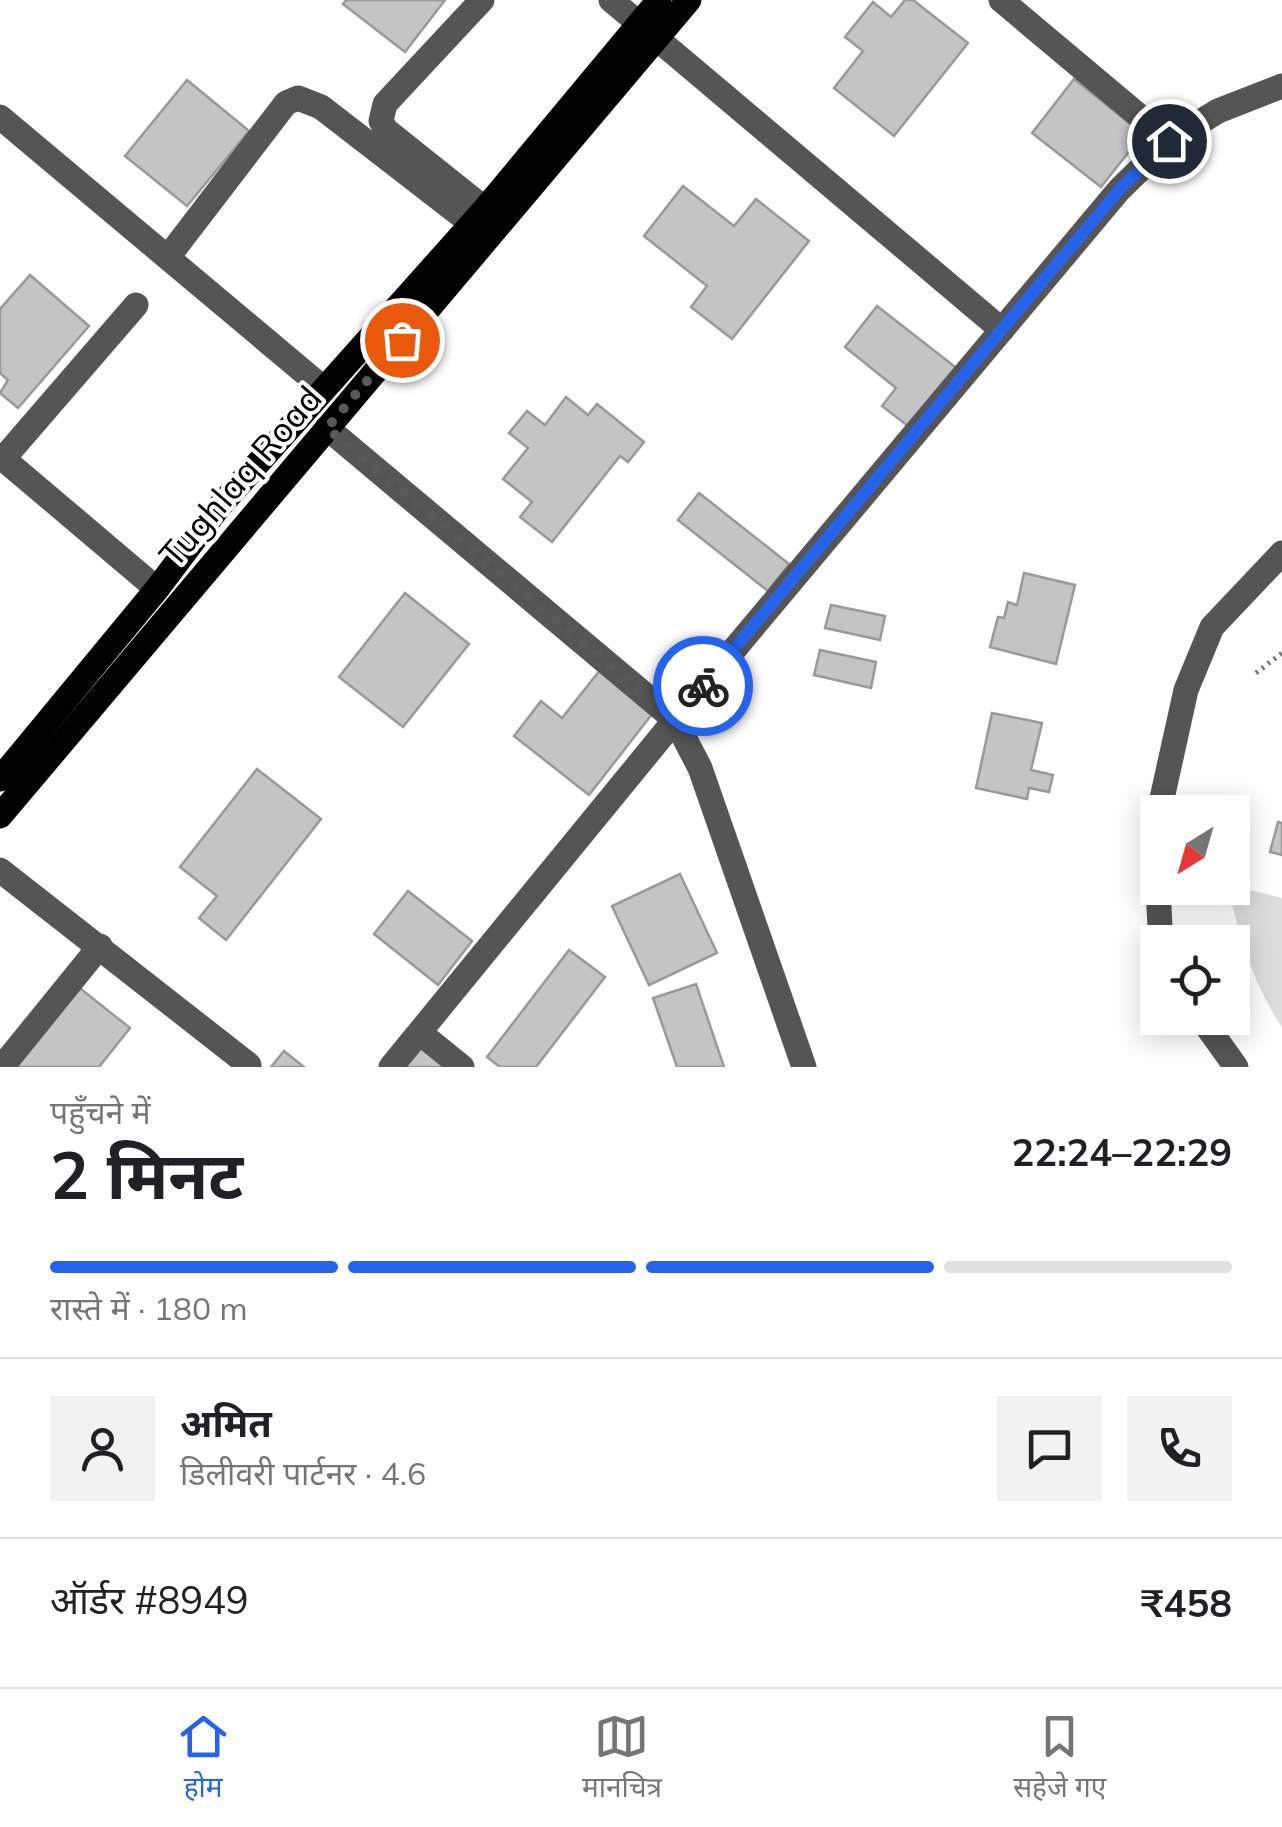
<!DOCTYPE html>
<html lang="hi">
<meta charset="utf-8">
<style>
:root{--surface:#fff;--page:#f2f2f2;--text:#202124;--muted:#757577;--line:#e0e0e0;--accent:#2563eb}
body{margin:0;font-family:Mulish,"Noto Sans Devanagari",sans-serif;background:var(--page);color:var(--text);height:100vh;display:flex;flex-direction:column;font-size:38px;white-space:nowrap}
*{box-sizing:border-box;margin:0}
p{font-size:32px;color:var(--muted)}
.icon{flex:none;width:55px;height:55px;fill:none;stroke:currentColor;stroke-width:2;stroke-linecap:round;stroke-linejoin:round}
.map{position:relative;height:1067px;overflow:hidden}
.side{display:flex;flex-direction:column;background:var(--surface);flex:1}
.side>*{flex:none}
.needle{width:65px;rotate:217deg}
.fabs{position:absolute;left:1140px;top:795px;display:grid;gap:20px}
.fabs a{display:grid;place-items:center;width:110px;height:110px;border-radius:0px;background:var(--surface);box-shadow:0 5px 25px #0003;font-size:50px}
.pin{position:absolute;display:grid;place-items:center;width:85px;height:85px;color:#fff;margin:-42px;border:5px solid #fff;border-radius:50%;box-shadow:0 2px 10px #0007}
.courier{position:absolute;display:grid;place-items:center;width:100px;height:100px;margin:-50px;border:8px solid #2563eb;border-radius:50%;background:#fff;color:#222;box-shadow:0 2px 12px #0007}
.overview em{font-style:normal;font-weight:700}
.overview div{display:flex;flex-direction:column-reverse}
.overview{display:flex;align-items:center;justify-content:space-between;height:170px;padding:0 50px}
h1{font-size:65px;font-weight:700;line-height:75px}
.bar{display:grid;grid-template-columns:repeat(4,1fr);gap:15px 10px;align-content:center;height:120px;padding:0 50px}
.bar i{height:12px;border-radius:8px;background:var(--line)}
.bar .selected{background:var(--accent)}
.bar p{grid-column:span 4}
.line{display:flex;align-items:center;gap:25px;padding:0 50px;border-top:2px solid var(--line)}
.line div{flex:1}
.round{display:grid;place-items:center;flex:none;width:105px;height:105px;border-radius:0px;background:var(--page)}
.menu{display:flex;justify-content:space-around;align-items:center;height:140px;border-top:2px solid var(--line);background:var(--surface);font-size:28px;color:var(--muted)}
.menu a{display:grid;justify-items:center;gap:5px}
.menu .selected{color:var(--accent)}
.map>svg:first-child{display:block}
.green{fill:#dcdcdc}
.building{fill:#c4c4c4;stroke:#999;stroke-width:2.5}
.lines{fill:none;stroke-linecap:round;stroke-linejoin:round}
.path{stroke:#777;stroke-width:5;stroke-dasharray:2.5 5;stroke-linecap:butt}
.minor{stroke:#555;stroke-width:25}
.major{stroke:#000;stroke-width:25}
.done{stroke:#595959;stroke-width:10;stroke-dasharray:0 18}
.route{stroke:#2563eb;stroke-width:12}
.labels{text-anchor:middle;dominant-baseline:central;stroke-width:8;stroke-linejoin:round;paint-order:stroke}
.street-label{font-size:35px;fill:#000;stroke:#fff}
</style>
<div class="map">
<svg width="1282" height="1067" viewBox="0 0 1282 1067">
<rect width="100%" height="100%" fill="#fff"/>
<path class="green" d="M1233 886 1282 898V1027C1253 984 1240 938 1228 888Z"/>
<g class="building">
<polygon points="346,0 445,0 405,52 343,4"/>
<polygon points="905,0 913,0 968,43 894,136 834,88 863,51 845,37 873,2 891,17"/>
<polygon points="1074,79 1143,134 1101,187 1032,133"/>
<polygon points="187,80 249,131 187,206 125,156"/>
<polygon points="683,186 734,226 756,199 809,241 732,339 691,307 707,286 644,236"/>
<polygon points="30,275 89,326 18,408 0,393 8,380 0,373 0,309"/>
<polygon points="877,306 959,370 912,429 882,406 896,388 845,347"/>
<polygon points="566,397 588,415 597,404 644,442 628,462 620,456 552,542 520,517 532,502 503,479 528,448 509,433 527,411 545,425"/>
<polygon points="699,493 789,564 768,591 678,520"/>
<polygon points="1024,573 1075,585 1056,664 990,647 998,617 1004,618 1008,602 1017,605"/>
<polygon points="405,593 469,644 403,727 339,677"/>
<polygon points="831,605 885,616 880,640 825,628"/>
<polygon points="820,650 876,662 871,688 814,675"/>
<polygon points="600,670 653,713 589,795 514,736 541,701 562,718"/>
<polygon points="992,713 1042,723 1031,770 1053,775 1049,792 1029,788 1027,799 976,788"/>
<polygon points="257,769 321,819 226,940 199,918 217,896 180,867"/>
<polygon points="1278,822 1282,823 1282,855 1270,852"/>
<polygon points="680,874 717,953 649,985 612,906"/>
<polygon points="408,891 472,941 438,985 374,934"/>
<polygon points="569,950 605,977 536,1067 500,1067 487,1057"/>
<polygon points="72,982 130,1028 99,1067 5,1067"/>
<polygon points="696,984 724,1067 677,1067 653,998"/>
<polygon points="419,1044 445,1063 442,1067 403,1067"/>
<polygon points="284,1051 304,1067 271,1067"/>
</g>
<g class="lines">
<polyline class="path" points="1256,673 1282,653"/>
<g class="minor">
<polyline points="482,0 385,104 381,121 386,130 485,209"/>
<polyline points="611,0 1002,330"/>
<polyline points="1001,0 1169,141 1218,111 1282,86"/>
<polyline points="0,117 323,388"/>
<polyline points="168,257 286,103 298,98 321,107 471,223"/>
<polyline points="327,428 675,720 700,768 804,1067"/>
<polyline points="0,456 157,589"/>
<polyline points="3,459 136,305"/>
<polyline points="1159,812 1186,690 1212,627 1282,553"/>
<polyline points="1158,822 1158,870"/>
<polyline points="0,870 249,1065"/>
<polyline points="1158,888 1160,927 1165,942"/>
<polyline points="1201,1018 1236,1067"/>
<polyline points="420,1033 462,1067"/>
<polyline points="2,1067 100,946"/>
<polyline points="391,1067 675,720 1119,190 1169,141"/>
</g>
<g class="major">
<polyline points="0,779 157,589 218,508 485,209 659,0"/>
<polyline points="0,816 689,0"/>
</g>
</g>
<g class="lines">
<polyline class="done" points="402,340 327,428 675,720 703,686"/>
<polyline class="route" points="703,686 1119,190 1169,141"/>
</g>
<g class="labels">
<g class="street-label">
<text transform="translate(240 476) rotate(-49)">Tughlaq Road</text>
</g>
</g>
</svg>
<div class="fabs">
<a><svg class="needle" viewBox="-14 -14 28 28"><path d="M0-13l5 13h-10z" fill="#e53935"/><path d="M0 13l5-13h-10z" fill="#757577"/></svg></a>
<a><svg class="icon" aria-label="locate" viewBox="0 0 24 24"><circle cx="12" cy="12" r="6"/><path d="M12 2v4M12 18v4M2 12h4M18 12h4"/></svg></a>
</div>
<div class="pin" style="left:402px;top:340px;background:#ea580c"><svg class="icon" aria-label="bag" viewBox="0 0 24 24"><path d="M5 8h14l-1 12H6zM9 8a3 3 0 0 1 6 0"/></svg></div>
<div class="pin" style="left:1169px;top:141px;background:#1f2937"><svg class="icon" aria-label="home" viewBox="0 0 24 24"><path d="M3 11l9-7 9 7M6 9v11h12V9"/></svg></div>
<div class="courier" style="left:703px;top:686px"><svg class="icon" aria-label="bike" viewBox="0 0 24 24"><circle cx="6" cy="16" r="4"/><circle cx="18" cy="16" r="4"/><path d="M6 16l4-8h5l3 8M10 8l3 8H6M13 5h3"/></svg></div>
</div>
<section class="side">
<div class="overview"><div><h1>2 मिनट</h1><p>पहुँचने में</p></div><em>22:24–22:29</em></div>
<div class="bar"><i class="selected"></i><i class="selected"></i><i class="selected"></i><i></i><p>रास्ते में · 180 m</p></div>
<div class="line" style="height:180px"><a class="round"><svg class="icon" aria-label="person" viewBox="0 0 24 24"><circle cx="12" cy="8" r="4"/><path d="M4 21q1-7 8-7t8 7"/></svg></a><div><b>अमित</b><p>डिलीवरी पार्टनर · 4.6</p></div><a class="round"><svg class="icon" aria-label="chat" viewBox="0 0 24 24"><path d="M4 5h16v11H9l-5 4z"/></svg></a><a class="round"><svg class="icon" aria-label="phone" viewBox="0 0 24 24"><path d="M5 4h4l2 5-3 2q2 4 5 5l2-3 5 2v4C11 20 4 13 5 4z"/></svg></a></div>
<div class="line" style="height:130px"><div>ऑर्डर #8949</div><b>₹458</b></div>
</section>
<nav class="menu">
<a class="selected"><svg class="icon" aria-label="home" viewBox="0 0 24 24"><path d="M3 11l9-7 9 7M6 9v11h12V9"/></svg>होम</a>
<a><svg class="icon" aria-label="map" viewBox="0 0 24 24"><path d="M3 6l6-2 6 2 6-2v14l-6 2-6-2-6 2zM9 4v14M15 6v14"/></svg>मानचित्र</a>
<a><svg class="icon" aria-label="saved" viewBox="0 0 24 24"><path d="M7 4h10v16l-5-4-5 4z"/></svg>सहेजे गए</a>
</nav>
